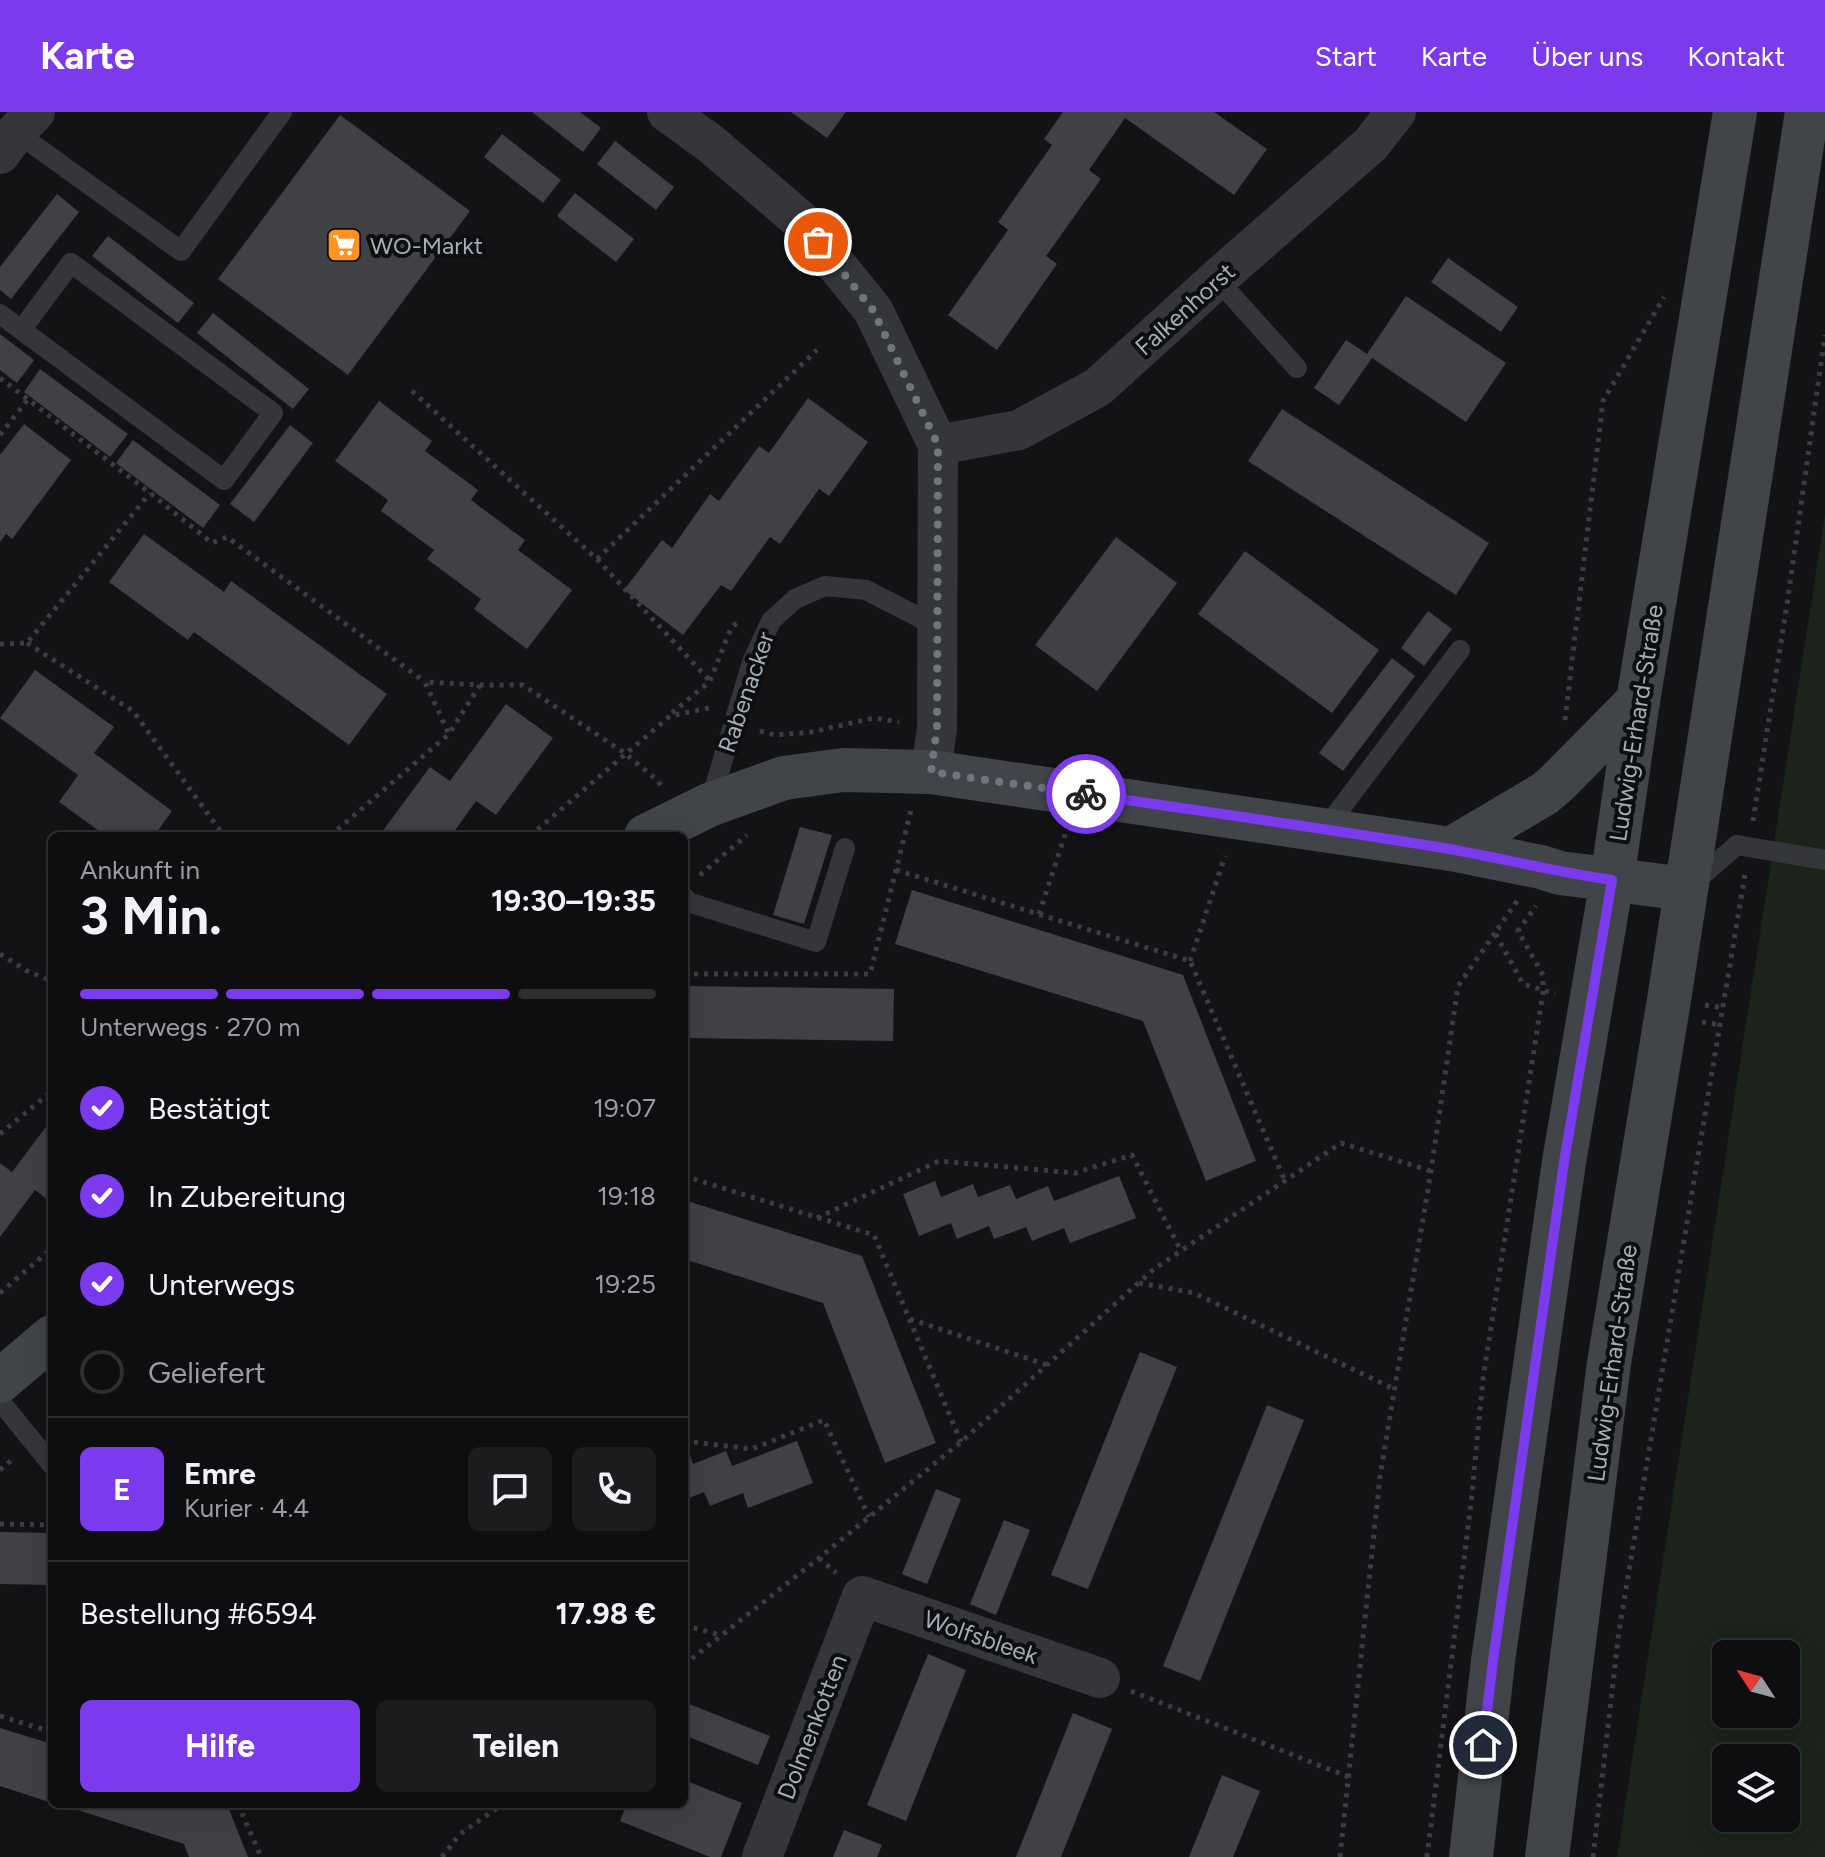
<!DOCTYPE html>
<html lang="de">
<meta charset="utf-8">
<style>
:root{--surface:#0e0e10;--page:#1c1c1e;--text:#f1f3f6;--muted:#9b9c9f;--line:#2e2e30;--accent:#7c3aed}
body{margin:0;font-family:Figtree,sans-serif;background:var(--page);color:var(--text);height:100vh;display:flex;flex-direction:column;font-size:30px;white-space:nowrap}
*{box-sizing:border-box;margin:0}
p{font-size:26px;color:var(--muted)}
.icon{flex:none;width:44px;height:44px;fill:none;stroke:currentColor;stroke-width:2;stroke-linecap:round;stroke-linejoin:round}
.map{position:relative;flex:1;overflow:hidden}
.side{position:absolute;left:48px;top:720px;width:640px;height:976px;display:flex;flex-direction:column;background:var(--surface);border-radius:12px;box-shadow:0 8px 32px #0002,0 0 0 2px var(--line)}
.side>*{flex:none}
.needle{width:52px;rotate:306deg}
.controls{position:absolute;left:1712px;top:1528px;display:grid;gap:16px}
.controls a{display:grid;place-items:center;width:88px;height:88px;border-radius:12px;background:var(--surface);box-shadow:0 8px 32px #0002,0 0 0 2px var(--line);font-size:40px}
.pin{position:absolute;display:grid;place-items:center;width:68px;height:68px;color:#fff;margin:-34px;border:4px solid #fff;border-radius:50%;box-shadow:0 2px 8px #0007}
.courier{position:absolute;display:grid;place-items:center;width:80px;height:80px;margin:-40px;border:6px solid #7c3aed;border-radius:50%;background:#fff;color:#222;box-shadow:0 2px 10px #0007}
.summary em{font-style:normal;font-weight:700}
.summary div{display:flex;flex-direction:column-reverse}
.summary{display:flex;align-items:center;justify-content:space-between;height:136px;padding:0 32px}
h1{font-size:52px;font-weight:700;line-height:60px}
.bar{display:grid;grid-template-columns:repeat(4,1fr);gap:12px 8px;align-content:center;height:96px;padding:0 32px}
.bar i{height:10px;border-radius:6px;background:var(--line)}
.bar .selected{background:var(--accent)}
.bar p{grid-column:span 4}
.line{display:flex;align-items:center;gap:20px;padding:0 32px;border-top:2px solid var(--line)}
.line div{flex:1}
.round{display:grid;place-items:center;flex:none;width:84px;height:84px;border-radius:12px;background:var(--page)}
ol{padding:0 32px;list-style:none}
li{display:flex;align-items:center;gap:24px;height:88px}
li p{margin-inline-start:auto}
li .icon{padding:8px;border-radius:50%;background:var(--accent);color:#fff;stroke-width:4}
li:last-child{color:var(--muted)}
li i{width:44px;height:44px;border:4px solid var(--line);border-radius:50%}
.cta{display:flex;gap:16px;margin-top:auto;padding:16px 32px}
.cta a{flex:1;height:92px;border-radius:12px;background:var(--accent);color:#fff;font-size:32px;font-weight:700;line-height:92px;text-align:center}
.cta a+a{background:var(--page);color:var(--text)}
header{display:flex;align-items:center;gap:48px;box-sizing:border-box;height:112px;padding:0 40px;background:var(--accent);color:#fff}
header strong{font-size:38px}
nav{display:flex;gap:44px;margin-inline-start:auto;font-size:28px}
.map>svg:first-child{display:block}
.green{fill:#1b231b;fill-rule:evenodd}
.building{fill:#3f4145}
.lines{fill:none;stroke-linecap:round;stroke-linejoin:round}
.path{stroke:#3a3d41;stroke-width:5;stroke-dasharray:4 6;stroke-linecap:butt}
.lane{stroke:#34363a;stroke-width:20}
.street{stroke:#34363a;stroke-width:40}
.secondary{stroke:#41454a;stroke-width:44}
.done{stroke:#71767e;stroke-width:8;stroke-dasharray:0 14.4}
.route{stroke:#7c3aed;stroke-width:10}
.labels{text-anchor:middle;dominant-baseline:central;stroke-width:8;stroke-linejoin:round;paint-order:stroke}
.poi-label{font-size:24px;fill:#a3acb7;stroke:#0e0e10;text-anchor:start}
.street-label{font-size:24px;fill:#a3acb7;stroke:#0e0e10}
</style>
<header>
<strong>Karte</strong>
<nav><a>Start</a><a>Karte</a><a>Über uns</a><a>Kontakt</a></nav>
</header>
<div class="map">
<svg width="1825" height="1745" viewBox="0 0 1825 1745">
<rect width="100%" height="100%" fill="#131315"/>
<path class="green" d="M1825 402V1745H1617ZM1726 1542H1786V1602H1726ZM1726 1646H1786V1706H1726Z"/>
<g class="building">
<polygon points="532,0 580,0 601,16 583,40"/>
<polygon points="791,0 846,0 827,26"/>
<polygon points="1063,0 1214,0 1267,37 1234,83 1125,6 1089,58 1101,67 1046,144 1057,152 997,238 948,203 1008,118 998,110 1052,33 1044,27"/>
<polygon points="340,3 470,99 348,263 218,167"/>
<polygon points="502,22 561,68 543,91 484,45"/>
<polygon points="615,29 674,75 656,98 597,52"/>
<polygon points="575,81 634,127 616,150 557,104"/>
<polygon points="57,82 79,100 11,187 0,178 0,155"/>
<polygon points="108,124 194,191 178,211 92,144"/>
<polygon points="1448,146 1518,195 1501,220 1431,170"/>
<polygon points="1406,184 1506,251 1466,310 1372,246 1339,293 1314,276 1346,228 1367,242"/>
<polygon points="213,201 309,277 293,297 197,221"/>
<polygon points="0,222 34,248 17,271 0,258"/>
<polygon points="40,257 128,322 110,345 24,280"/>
<polygon points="808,286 868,330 829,384 819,377 780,432 770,425 731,479 721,473 683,523 624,478 662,428 672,436 710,382 719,389 759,334 769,341"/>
<polygon points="379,289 432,329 425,339 478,378 471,388 525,428 518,438 572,478 527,537 474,497 481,487 427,447 434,438 381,399 388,388 335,349"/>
<polygon points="1282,297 1489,431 1456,483 1248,349"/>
<polygon points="24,312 71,348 12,427 6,422 0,430 0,343"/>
<polygon points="290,313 313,331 254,410 230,392"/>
<polygon points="133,328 220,393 203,416 116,351"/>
<polygon points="144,422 224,480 231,469 387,582 349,633 194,520 188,528 109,470"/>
<polygon points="1116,425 1177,471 1097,579 1035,533"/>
<polygon points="1245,439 1379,538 1332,601 1198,502"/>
<polygon points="1428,499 1452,517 1424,554 1401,536"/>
<polygon points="1392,546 1415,564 1343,659 1319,641"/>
<polygon points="35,558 114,615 94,641 172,699 154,724 106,724 59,690 78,663 0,606"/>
<polygon points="506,592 553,626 496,703 476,689 451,724 379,724 430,655 450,669"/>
<polygon points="800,715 832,723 804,812 773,803"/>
<polygon points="912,778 1183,863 1256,1049 1206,1069 1143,909 895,832"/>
<polygon points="684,874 894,877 893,929 684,926"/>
<polygon points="52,1007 52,1091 35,1078 0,1125 0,1051 12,1060"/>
<polygon points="1119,1064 1136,1106 1070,1131 1064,1116 1032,1129 1026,1115 994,1127 989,1114 957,1127 951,1111 919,1124 903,1082 935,1069 941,1085 973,1072 978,1085 1010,1073 1016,1087 1048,1074 1054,1089"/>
<polygon points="684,1088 862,1144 936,1331 885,1351 823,1191 684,1147"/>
<polygon points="1140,1240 1177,1255 1088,1477 1051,1463"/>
<polygon points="1267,1293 1304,1308 1200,1569 1163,1554"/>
<polygon points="797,1329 813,1371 748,1396 743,1381 710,1394 704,1380 684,1388 684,1339 688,1338 693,1352 726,1339 732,1354"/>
<polygon points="936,1377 961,1387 927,1472 902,1462"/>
<polygon points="1004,1408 1030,1418 996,1503 970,1492"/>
<polygon points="0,1420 52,1421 52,1473 0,1472"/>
<polygon points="928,1542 966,1558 906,1709 867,1693"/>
<polygon points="684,1590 770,1624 758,1653 684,1623"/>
<polygon points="1073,1601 1112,1617 1061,1745 1016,1745"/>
<polygon points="0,1616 52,1632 52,1691 0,1674"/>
<polygon points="1222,1663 1260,1679 1233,1745 1189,1745"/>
<polygon points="684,1668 742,1691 721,1745 710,1745 620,1709 627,1692 684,1692"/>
<polygon points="59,1692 227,1692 248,1745 189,1745 184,1732"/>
<polygon points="844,1718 882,1733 877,1745 833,1745"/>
</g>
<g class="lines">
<g class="path">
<polyline points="0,266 150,381 212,431 227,425 425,570"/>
<polyline points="412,279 597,447 817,238"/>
<polyline points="0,323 28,287"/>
<polyline points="597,447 710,569"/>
<polyline points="27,531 133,599 224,724"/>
<polyline points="0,532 27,531 150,381"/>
<polyline points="480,573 449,622 425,570 480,573 523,573 626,642 658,669 661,674"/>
<polyline points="672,601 710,569 731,516 740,508"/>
<polyline points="1565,608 1603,289 1664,185"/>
<polyline points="760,619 775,623 811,620 874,606 899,610"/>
<polyline points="1753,709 1787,492 1825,223"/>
<polyline points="330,724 449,622"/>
<polyline points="530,724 670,604 709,596 711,597"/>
<polyline points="896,758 1190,849 1285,1069"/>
<polyline points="700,763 747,723"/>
<polyline points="1517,789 1495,821 1523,872 1555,882"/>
<polyline points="1039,802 1066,720"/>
<polyline points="0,842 27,859 52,869"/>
<polyline points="1190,849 1225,744"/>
<polyline points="684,862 870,862 911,698"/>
<polyline points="1705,893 1724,896"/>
<polyline points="1702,910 1721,913"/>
<polyline points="0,1022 52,979"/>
<polyline points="684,1064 874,1123 961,1330"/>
<polyline points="817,1106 939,1049 1075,1061 1132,1043 1181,1139"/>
<polyline points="1139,1171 1194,1181 1394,1277"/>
<polyline points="0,1181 52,1136"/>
<polyline points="910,1207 1047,1253"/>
<polyline points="684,1329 752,1337 824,1308 869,1405"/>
<polyline points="0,1358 14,1346"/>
<polyline points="0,1412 52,1413"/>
<polyline points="819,1446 836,1461"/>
<polyline points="684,1513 720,1523"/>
<polyline points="684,1553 819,1446 961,1330 1154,1157 1341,1031 1431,1059"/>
<polyline points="1131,1579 1349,1665"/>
<polyline points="0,1604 52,1620"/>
<polyline points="238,1692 261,1745"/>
<polyline points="442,1745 460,1722 503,1692"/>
<polyline points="1340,1745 1380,1364 1431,1059 1458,874 1495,821"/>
<polyline points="1427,1745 1471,1391 1483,1267 1543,880 1543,863 1518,819 1536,794"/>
<polyline points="1593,1745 1619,1519 1745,762"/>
</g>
<g class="lane">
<polyline points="16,20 181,139 282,0"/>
<polyline points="1217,167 1297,256"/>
<polyline points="0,202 224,368 273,301 71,151 22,217"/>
<polyline points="710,691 752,550 771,509 795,487 825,474 866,478 938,515"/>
<polyline points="1325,717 1460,538"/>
<polyline points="1692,772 1737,733 1825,748"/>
<polyline points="684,785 688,790 816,830 845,736"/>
<polyline points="0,1289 52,1353"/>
</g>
<g class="street">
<polyline points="667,0 711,32 799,107 873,198 938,333 937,616 931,660"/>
<polyline points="0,42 16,20 35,0"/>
<polyline points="938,333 1019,318 1098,275 1217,167 1371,32 1396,0"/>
<polyline points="762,1745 862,1484 1100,1566"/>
</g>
<g class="secondary">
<polyline points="646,724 709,693 784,666 843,658 931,660 1451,737 1541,755 1560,761 1686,777"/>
<polyline points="1451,737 1544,682 1557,671 1638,589"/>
<polyline points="0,1269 52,1225"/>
<polyline points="1471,1745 1493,1549 1564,1050 1612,768 1638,589 1735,0"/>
<polyline points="1547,1745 1609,1251 1669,888 1807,0"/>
</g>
</g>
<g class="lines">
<polyline class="done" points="818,130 873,198 938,333 937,616 931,660 1086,682"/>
<path class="route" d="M1086 682C1207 700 1329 717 1450 737 1504 747 1558 760 1612 768L1564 1050 1493 1549 1483 1633"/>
</g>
<defs>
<g id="supermarket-square" transform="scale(1.8)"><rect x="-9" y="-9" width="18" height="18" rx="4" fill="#ff9221" stroke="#0e0e10"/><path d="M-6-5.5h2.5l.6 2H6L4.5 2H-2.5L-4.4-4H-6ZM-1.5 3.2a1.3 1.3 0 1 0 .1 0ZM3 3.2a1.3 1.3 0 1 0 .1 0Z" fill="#fff"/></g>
</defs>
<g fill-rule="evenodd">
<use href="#supermarket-square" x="344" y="133"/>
</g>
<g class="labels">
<g class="poi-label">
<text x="370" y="133">WO-Markt</text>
</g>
<g class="street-label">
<text transform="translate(1185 197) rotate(-42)">Falkenhorst</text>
<text transform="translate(746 580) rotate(-71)">Rabenacker</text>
<text transform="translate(1636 611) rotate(-81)">Ludwig-Erhard-Straße</text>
<text transform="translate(1612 1251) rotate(-82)">Ludwig-Erhard-Straße</text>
<text transform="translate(981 1525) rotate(19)">Wolfsbleek</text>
<text transform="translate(812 1615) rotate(-69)">Dolmenkotten</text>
</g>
</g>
</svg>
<div class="controls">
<a><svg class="needle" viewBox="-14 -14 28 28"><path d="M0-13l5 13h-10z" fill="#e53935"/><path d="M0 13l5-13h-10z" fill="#9b9c9f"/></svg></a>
<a><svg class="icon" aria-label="layers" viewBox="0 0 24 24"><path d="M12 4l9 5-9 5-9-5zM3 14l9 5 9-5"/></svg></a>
</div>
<div class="pin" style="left:818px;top:130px;background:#ea580c"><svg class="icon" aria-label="bag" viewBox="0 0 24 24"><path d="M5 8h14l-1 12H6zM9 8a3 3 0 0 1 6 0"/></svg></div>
<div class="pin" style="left:1483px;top:1633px;background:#1f2937"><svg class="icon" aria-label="home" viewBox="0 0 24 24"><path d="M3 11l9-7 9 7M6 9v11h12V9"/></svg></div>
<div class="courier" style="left:1086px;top:682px"><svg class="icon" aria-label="bike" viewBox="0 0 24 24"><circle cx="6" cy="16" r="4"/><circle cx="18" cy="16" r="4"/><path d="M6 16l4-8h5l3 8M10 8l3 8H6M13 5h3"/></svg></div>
<section class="side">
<div class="summary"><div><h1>3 Min.</h1><p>Ankunft in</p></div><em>19:30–19:35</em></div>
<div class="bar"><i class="selected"></i><i class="selected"></i><i class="selected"></i><i></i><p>Unterwegs · 270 m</p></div>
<ol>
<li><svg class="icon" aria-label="check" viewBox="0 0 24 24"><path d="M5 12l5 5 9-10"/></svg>Bestätigt<p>19:07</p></li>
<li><svg class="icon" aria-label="check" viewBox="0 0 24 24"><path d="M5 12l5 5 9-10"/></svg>In Zubereitung<p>19:18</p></li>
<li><svg class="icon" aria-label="check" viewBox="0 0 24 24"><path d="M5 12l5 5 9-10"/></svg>Unterwegs<p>19:25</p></li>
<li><i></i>Geliefert</li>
</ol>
<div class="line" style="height:144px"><b class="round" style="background:var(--accent);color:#fff">E</b><div><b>Emre</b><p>Kurier · 4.4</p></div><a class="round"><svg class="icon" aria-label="chat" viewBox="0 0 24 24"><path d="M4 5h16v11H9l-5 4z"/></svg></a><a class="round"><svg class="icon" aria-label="phone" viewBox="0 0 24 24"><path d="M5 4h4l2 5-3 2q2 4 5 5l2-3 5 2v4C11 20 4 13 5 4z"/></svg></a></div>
<div class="line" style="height:104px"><div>Bestellung #6594</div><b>17.98 €</b></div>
<div class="cta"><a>Hilfe</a><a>Teilen</a></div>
</section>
</div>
